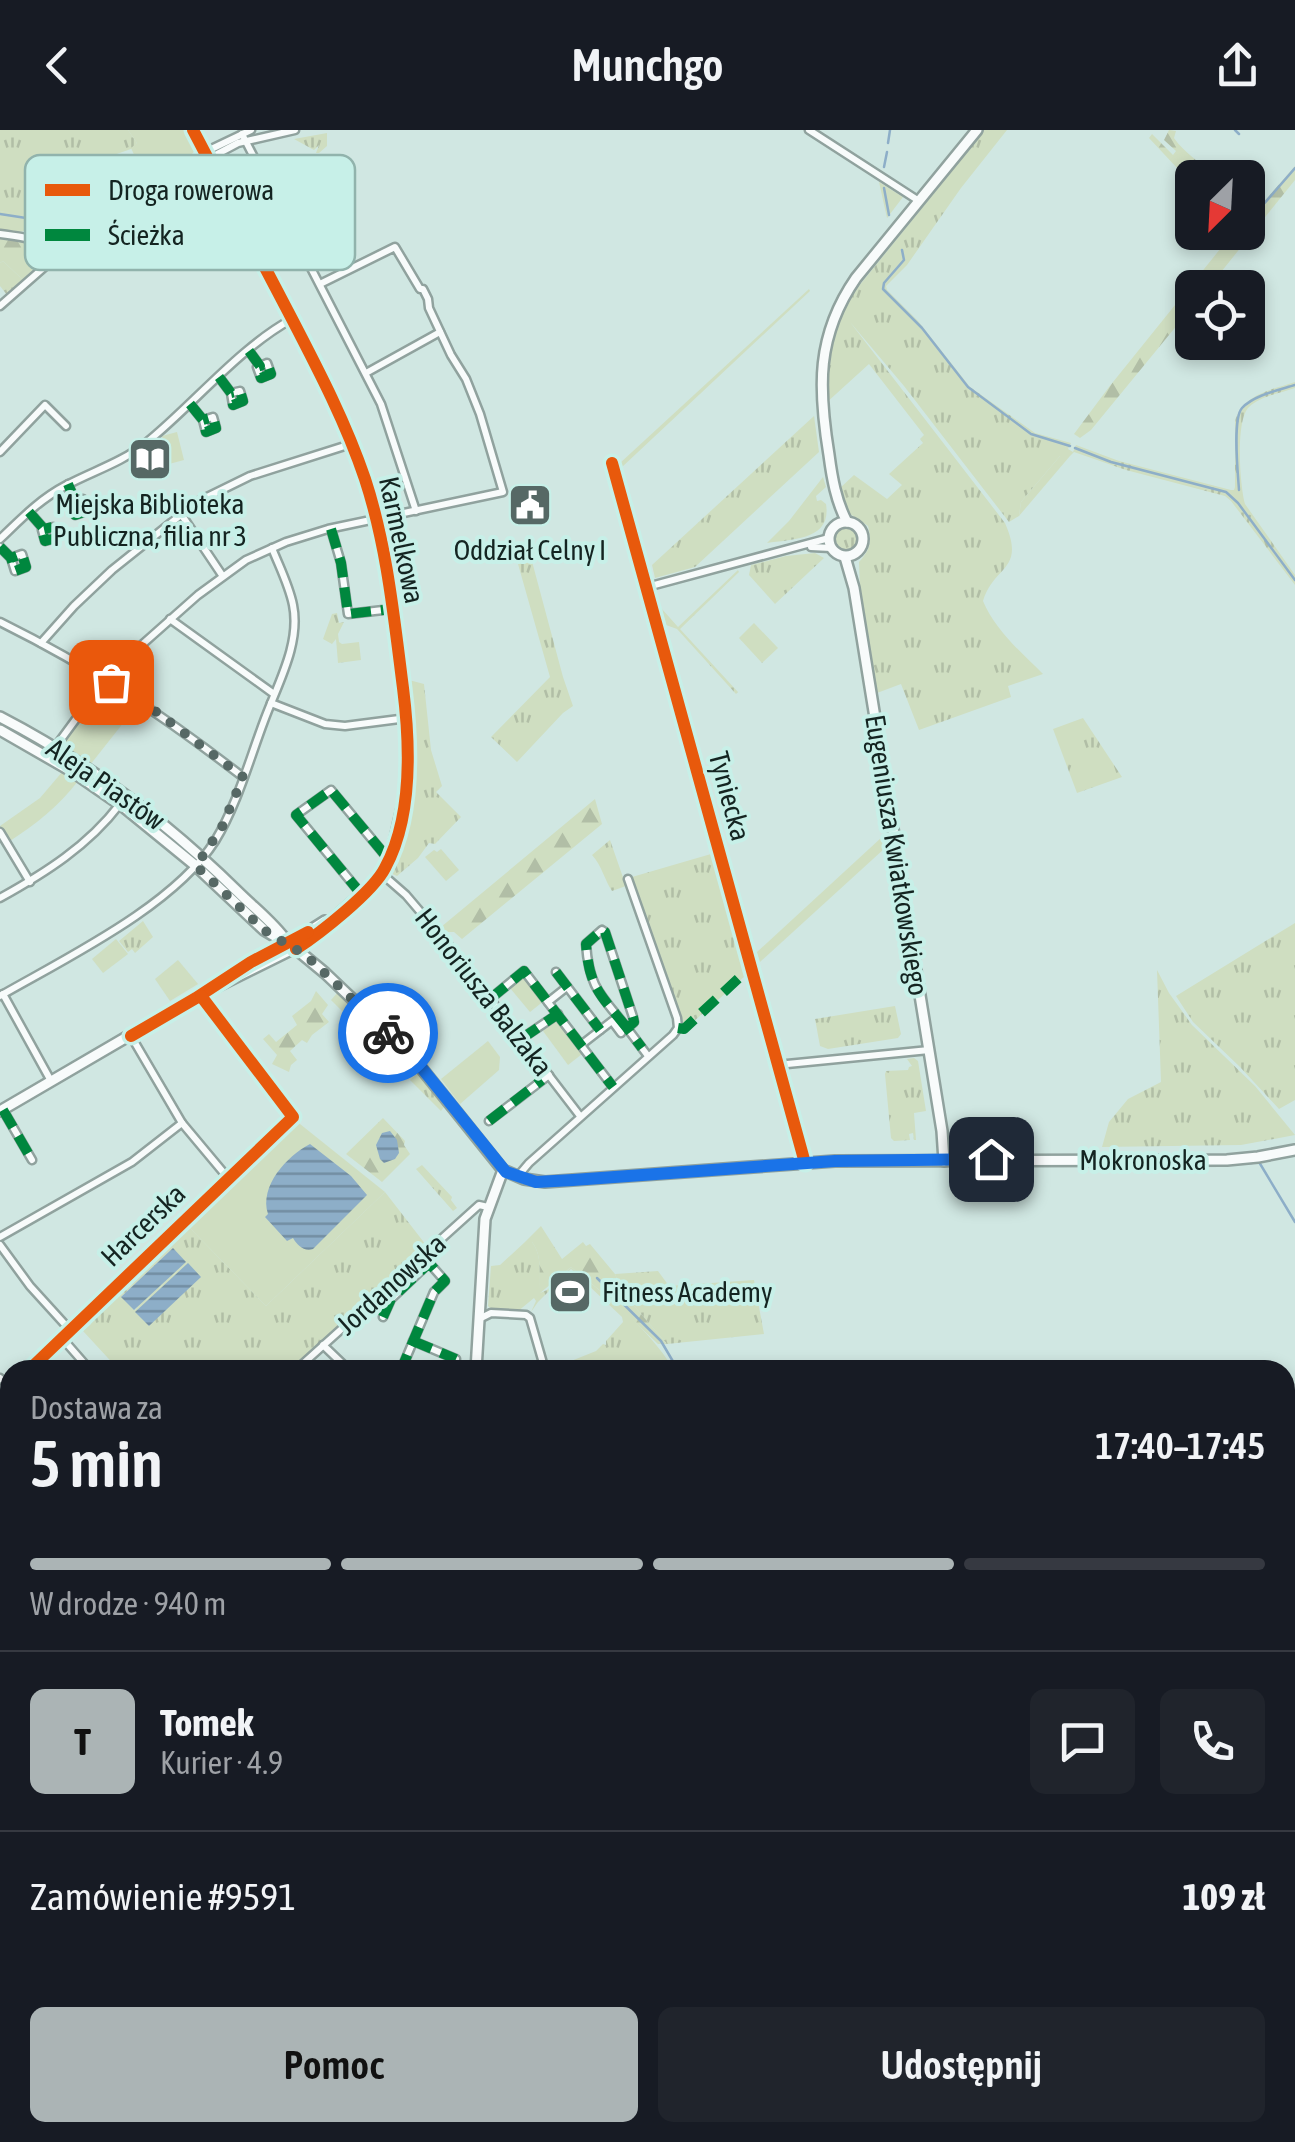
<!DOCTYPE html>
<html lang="pl">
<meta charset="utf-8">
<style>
:root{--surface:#171b24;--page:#20242c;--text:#f1f3f6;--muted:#9ea1a6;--line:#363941;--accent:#abb4b5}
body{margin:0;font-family:"Asap Condensed",sans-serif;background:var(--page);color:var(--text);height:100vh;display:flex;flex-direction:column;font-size:38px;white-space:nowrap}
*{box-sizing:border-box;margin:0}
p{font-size:32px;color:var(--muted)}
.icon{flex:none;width:55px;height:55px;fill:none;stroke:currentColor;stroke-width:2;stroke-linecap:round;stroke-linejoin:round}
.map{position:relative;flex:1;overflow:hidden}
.details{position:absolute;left:0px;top:1230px;width:1295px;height:782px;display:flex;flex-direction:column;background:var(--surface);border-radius:30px 30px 0 0;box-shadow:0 5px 15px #0003}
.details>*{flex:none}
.needle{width:65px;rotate:204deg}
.fabs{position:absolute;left:1175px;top:30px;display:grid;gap:20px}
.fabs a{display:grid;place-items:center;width:90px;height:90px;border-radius:15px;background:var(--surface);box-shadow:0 5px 15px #0003;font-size:50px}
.pin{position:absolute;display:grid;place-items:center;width:85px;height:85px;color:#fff;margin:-42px;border-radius:20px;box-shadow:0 5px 15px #0006}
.courier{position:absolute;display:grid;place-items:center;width:100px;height:100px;margin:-50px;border:8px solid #1a73e8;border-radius:50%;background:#fff;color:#222;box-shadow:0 2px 12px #0007}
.headline em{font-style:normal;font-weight:600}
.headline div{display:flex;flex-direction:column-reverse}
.headline{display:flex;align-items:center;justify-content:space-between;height:170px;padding:0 30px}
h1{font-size:65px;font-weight:600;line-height:75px}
.bar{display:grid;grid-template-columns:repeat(4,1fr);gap:15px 10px;align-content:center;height:120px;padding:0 30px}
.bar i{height:12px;border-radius:8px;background:var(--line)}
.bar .active{background:var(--accent)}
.bar p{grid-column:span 4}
.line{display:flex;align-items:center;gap:25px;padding:0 30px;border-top:2px solid var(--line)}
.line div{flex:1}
.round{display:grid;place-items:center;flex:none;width:105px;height:105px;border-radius:15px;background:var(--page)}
.cta{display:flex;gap:20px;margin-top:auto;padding:20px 30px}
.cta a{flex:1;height:115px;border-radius:15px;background:var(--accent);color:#111;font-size:40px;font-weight:600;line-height:115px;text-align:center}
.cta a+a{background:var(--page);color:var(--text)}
header{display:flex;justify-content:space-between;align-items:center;height:130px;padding:0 30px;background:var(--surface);font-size:45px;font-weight:600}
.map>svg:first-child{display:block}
.grass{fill:url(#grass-tufts);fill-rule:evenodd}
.forest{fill:url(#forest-firs)}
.green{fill:#cfdec1}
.water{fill:url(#water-rules)}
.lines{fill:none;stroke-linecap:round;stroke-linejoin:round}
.stream{stroke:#8daec8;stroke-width:2.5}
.street-casing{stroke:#90a29e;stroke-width:11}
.secondary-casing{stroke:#90a29e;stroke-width:14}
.street{stroke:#f8fbfb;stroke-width:6}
.secondary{stroke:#f8fbfb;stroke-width:9}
.rail-casing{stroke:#b9bfbd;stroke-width:6}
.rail{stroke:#c7f0e8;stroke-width:2.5;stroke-dasharray:8;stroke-linecap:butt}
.quiet{stroke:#00873e;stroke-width:10;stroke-dasharray:20 10;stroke-linecap:butt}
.cycleway-casing{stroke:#c7f0e8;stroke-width:19}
.cycleway{stroke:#e8590c;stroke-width:12}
.done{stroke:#566865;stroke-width:10;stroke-dasharray:0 18}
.route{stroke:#1a73e8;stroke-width:12}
.labels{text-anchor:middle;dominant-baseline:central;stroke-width:8;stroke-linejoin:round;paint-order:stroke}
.poi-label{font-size:28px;fill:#142421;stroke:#c7f0e8}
.street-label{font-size:28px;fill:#142421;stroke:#c7f0e8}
.key{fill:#c7f0e8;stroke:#91b3ac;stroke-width:2.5}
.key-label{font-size:28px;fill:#142421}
</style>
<header><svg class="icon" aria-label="back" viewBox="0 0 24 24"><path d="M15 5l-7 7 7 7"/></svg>Munchgo<svg class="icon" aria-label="share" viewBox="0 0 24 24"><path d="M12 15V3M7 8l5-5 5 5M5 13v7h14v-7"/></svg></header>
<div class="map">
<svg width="1295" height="2012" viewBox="0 0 1295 2012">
<defs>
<pattern id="grass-tufts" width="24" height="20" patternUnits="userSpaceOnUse" patternTransform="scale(2.5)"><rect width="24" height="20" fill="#cfdec1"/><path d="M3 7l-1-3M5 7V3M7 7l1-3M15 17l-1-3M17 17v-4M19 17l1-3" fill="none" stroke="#b1bea6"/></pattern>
<pattern id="forest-firs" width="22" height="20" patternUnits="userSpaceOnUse" patternTransform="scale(2.5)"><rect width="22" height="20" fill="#cfdec1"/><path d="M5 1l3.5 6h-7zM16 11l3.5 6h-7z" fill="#b1bea6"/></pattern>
<pattern id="water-rules" width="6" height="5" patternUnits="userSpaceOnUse" patternTransform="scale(2.5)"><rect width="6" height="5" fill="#8daec8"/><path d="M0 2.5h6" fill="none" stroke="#728da2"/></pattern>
</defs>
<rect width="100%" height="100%" fill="#d0e7e2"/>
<g class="grass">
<polygon points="0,0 128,0 137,13 131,19 68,41 33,88 0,81"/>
<path d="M981 0H1007L961 58 907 135 886 156 887 160 918 191 970 257 1035 303 1071 313 1068 319 1073 322 1076 315 1119 331 1231 360H1234L1235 357V291C1243 264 1271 260 1295 252V258C1281 263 1260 266 1249 277 1235 290 1240 356 1245 374L1295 445V455L1231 371 1225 366 1126 340 1074 322 1070 326H1060L1021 372 1019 386 1009 392 904 256 850 192 1005 393C1026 441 994 435 983 471 995 500 1021 522 1043 544L1008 556 1011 567 919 600 901 554 877 563 860 460 859 432C870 420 872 413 868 396L847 382 840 358 854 345 887 369 902 355 889 344 923 313 920 309 924 305 869 234 825 274C827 234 827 202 850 167L977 10Z"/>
<polygon points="327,3 327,16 319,23 316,23 319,15 314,20 294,9"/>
<polygon points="879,52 903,67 887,88"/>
<polygon points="3,131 23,150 7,165 0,156 0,133"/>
<polygon points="809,159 810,161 621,338 620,333"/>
<polygon points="814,286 819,322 695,437 655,448 652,435"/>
<path d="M823 347 826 357 816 366 817 371 821 370 826 374C832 410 793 409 767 413L789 391Z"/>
<circle cx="847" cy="409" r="13"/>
<polygon points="815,423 824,428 775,474 749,445 751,435 786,426"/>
<polygon points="530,424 563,547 573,576 563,583 517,632 491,607 550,547 518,434 521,425"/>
<polygon points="738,440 739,442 680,499 738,562 736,564 677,499 666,495 662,479 678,497"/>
<polygon points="337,483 339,493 344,492 338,504 339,512 342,514 359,512 361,530 338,533 336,509 332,514 323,509 332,484"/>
<polygon points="754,493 778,518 762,533 739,508"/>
<path d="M409 550 424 554 431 620 442 656 436 662 461 687 435 714 429 713 418 728 397 746 390 743C408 700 416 651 414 605 413 587 409 568 409 550Z"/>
<polygon points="1083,588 1122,647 1077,663 1053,599"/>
<polygon points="882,707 884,719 760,832 757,822"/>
<path d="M610 710 626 756 612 761C605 751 602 736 592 725Z"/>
<polygon points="711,724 745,846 684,900 632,747"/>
<polygon points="143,791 153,807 135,823 132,819 128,822 119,811"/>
<polygon points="1295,793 1295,970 1279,979 1240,937 1193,892 1176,866"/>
<polygon points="1157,840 1169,863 1192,895 1255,956 1295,1005 1241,1015 1102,1017 1109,992 1128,969 1161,952"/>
<polygon points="338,862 340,862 393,913 394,918 386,925 331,870"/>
<polygon points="895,876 901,904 898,908 828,919 820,916 815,889"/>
<polygon points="914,928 918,931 926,981 914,983 916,1010 914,1010 913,1003 909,1004 910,1010 894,1011 891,1008 885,944 886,941 908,940 909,937 912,936 907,929"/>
<polygon points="418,943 421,943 446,974 441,981 410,950"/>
<polygon points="422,1035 452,1067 451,1070 457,1078 453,1081 416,1039"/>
<path d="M385 1062 426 1115 425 1118 292 1240H119L83 1201 91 1194 93 1181 185 1093 266 1176ZM174 1119 135 1180H134L122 1166Z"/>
<path d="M525 1112H532C543 1126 539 1147 540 1163L547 1160 571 1137C608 1167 647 1197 673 1238L671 1240H573L571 1231 596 1221 603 1214 606 1215V1211L623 1192 622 1187 571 1139 538 1172 531 1182 536 1171 534 1168 517 1182 492 1180 488 1176 491 1136 500 1135Z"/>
<polygon points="658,1141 669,1156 754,1150 764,1204 667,1214 622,1162 615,1144"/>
<polygon points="0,1363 10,1373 10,1583 0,1590"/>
</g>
<g class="forest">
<path d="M1169 0 1176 1 1174 8C1184 23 1203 34 1215 47L1192 48V54L1149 8 1152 4 1173 25 1176 21 1164 10Z"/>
<polygon points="1295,36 1295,50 1209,157 1192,158 1192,177 1091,300 1080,308 1074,304 1109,257 1233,103 1248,102 1248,74 1248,80 1254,83"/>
<polygon points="51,62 75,100 50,123 30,100 9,104 0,101 0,81 33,87"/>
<path d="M0 107C20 109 33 111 44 128L23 150 3 131 0 133Z"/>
<polygon points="1064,325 1070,326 1019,386 1021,372 1060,326"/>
<polygon points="595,669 602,694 462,809 454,802 445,802 441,797"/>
<polygon points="316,861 328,875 322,884 329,892 312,905 307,913 302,910 290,921 297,930 291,935 289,942 272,934 277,925 263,909 269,904 276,912 297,895 292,886 311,871"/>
<polygon points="383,988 405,1011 404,1015 410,1024 382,1052 346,1024"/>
<path d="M541 1096 562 1129 583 1112 586 1116 590 1114 615 1144 622 1162 667 1214H658L608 1167 571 1137 539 1164C539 1147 543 1126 532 1112H525Z"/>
</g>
<g class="green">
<polygon points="128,0 186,0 196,19 188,29 128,60 119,44 136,29 131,18 137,13"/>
<polygon points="177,302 184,330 169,334 162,306"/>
<polygon points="107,555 132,569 131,571 135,574 139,573 90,635 63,618 62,614"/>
<path d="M63 641 71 648 78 651C59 676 36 694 10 711L0 696 40 668Z"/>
<polygon points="441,719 459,740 446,751 425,727 434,720 437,722"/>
<polygon points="116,809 128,824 103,843 92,829"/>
<polygon points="178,830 198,854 170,871 155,849"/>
<polygon points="521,845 542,872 545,870 530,882 510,858 522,848"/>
<polygon points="556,890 582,924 568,935 543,901"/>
<polygon points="488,911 500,927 499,940 460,974 441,949"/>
<polygon points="295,990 385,1062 266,1176 185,1093"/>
</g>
<g class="water">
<polygon points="390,1001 397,1010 399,1023 395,1029 384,1033 380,1029 376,1015 382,1003"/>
<path d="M310 1014 351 1046 367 1065 313 1119C304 1122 297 1115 293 1108L287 1111 265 1087 268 1084C259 1056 287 1026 310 1014Z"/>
<polygon points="173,1118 186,1132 134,1180 121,1167"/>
<polygon points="188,1133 201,1147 149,1196 135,1182"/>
</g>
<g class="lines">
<g class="stream">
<polyline points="1235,0 1239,4"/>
<polyline points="888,13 890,0"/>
<polyline points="884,37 887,22"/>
<polyline points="884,58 889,85"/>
<polyline points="1262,76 1295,38"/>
<polyline points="0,84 26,88"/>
<polyline points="902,120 904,130 884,153 883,159 922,198 968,257 1031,304 1070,316"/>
<polyline points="1075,318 1111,332 1226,362 1238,373 1295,450"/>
<path d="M1239 360C1238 344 1232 289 1242 278 1254 265 1279 260 1295 255"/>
<polyline points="1280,1028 1294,1025"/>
<polyline points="1259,1032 1295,1092"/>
<polyline points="1145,1035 1252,1033"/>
<polyline points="597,1148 661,1211 678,1240"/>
<polyline points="1295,1543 1287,1570 1295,1606"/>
<polyline points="1285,1681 1295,1662"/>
<polyline points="950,2010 951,2002"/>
</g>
<g class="street-casing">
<g id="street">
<polyline points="809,0 919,71"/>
<polyline points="242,4 381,274 416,381"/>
<polyline points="205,22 251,0"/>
<polyline points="208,29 238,13 295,0"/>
<path d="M0 104C32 109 30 104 51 131"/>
<polyline points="0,176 115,75 206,25"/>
<polyline points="249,221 260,236 257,237 261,248 271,244 267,233 260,236"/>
<polyline points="366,243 440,202"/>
<polyline points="219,247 231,263 233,275 243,271 240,261 231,263"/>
<polyline points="190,274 203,290 206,302 216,298 213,287 203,290"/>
<polyline points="0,322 45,275 66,296"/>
<polyline points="612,333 805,1033"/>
<polyline points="68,354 75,371 72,373 75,385 87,381 83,369 75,371"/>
<polyline points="29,382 44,399 42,400 45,411 56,408 53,397 44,399"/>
<polyline points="181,384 222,445"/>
<polyline points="331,399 341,433 348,484 392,479"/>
<path d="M0 409C20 390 40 369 65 356 93 341 121 333 146 313 192 276 240 217 292 189"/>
<polyline points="0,417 11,428 15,441 26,437 22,424 11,428"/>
<polyline points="811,417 831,418"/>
<polyline points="647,457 829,408"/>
<polyline points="170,489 274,564"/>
<path d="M0 492C91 537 163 585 243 647"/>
<polyline points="41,513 74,476 112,440 197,372 250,346 351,314"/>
<polyline points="271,573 325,594 345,596 407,588"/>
<polyline points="48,627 98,559 136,520 198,465 246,430 286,412 328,399 503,362 480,284 466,249 451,225 429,178 428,169 423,159 420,159 395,117 320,154"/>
<polyline points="0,702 30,752"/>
<polyline points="382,744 406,765 452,819 580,986"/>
<polyline points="362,765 296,685 331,660 385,725 390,728"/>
<path d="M0 768C45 743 88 716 120 674"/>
<polyline points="556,842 600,900"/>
<polyline points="3,864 51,951"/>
<path d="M0 866C66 828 174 776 215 711 237 675 249 631 264 591 277 555 301 514 293 475 289 455 279 436 272 418"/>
<polyline points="490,869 524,841 613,957"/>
<polyline points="548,872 567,857"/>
<path d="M627 898C601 865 589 858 586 814L602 800 605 802 633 887 634 892 627 898 648 926"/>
<polyline points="131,906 182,993 228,1048"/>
<polyline points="521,909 558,884"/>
<polyline points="581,915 612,891 621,903"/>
<polyline points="777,935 929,920"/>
<polyline points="3,980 32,1030"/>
<polyline points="489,991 549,945"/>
<polyline points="518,1046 529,1033 673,905 678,898 677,888 628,749"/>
<polyline points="0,1107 132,1032 182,993"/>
<polyline points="0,1115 30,1156 70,1200"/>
<polyline points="383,1187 391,1169 429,1133 445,1151 434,1162 401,1240"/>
<polyline points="479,1189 491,1183 526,1185 530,1188 545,1240"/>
<polyline points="62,1208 90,1240"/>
<polyline points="413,1211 456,1229"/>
<polyline points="323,1215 349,1240"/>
<polyline points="29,1240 293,987 201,866"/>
<polyline points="296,1240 479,1075 488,1077"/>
<polyline points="0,1248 10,1256"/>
</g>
</g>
<g class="secondary-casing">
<g id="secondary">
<polyline points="193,0 324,250 345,297 365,350 376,389 387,440 407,588 409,628 405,665 395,709 387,736 374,753 307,812 206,862"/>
<circle cx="846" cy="409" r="17"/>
<path d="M847 392C836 371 832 348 829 325 818 258 816 206 856 148L977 0"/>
<polyline points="845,427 854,458 942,1001 944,1031"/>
<path d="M0 587C89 633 167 692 238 762 254 778 274 793 287 812"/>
<polyline points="0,600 73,642 125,678 196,736 264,800 296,819 325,843 410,924 503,1040 524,1049 545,1052 835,1031 1227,1030 1258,1027 1295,1020"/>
<polyline points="226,847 289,814 325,791"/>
<polyline points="0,981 209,859"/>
<polyline points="476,1240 485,1089 503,1040"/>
<polyline points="423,2012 424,2002"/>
</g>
</g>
<use href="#street" class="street"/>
<use href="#secondary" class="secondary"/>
<g class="rail-casing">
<g id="rail">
<polyline points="203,2002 953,2012"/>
<polyline points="0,2003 215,2006"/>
</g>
</g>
<use href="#rail" class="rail"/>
<g class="quiet">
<polyline points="249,221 260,236 257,237 261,248 271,244 267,233 260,236"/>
<polyline points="219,247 231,263 233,275 243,271 240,261 231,263"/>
<polyline points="190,274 203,290 206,302 216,298 213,287 203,290"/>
<polyline points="68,354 75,371 72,373 75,385 87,381 83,369 75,371"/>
<polyline points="29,382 44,399 42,400 45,411 56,408 53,397 44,399"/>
<polyline points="331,399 341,433 348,484 392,479"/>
<polyline points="0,417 11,428 15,441 26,437 22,424 11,428"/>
<polyline points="362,765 296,685 331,660 385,725 390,728"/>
<polyline points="556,842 600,900"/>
<polyline points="490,869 524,841 613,957"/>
<path d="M627 898C601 865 589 858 586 814L602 800 605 802 633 887 634 892 627 898 642 918"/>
<polyline points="678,898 684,899 740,847 747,844"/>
<polyline points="521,909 558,884"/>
<polyline points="3,980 32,1030"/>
<polyline points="489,991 542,950"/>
<polyline points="383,1187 391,1169 429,1133 445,1151 434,1162 401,1240"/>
<polyline points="413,1211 456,1229"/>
<polyline points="0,1267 7,1262"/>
</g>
<g class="cycleway-casing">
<g id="cycleway">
<path d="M193 0C226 63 259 126 292 189 319 241 346 293 365 349 387 416 394 488 403 558 410 613 413 687 385 738 373 762 319 804 296 819"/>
<polyline points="612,333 805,1033"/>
<polyline points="131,906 196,868 251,832 308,802"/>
<polyline points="29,1240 293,987 201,866"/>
</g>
</g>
<use href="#cycleway" class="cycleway"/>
</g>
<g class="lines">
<polyline class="done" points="111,552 151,578 243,647 222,697 196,736 264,800 279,810 289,814 312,831 388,903"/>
<polyline class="route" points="388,903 421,937 506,1042 536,1052 573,1050 835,1031 991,1029"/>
</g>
<defs>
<g id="library-square" transform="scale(2.25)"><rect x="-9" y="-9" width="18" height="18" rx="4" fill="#566865" stroke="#c7f0e8"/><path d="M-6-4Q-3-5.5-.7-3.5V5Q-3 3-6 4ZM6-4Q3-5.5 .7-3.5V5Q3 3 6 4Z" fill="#fff"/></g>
<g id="civic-square" transform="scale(2.25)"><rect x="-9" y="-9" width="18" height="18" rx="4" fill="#566865" stroke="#c7f0e8"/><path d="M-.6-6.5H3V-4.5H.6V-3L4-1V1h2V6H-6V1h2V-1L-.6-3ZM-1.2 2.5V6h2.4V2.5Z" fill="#fff"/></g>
<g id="stadium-square" transform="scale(2.25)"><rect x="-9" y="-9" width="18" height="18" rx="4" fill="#566865" stroke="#c7f0e8"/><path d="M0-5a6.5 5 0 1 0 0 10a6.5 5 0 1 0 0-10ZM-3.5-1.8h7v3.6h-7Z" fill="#fff"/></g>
</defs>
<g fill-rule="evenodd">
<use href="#library-square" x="150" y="329"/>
<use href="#civic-square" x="530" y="375"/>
<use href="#stadium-square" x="570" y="1162"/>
</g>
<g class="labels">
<g class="poi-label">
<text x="150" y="374">Miejska Biblioteka<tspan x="150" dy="32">Publiczna, filia nr 3</tspan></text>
<text x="530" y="420">Oddział Celny I</text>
<text x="602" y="1162" text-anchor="start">Fitness Academy</text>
</g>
<g class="street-label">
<text transform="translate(402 410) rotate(78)">Karmelkowa</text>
<text transform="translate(106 654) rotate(35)">Aleja Piastów</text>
<text transform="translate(730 666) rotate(75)">Tyniecka</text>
<text transform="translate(897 725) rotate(81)">Eugeniusza Kwiatkowskiego</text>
<text transform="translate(484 862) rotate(52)">Honoriusza Balzaka</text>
<text x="1143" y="1030">Mokronoska</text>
<text transform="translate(143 1095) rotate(-44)">Harcerska</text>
<text transform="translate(391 1154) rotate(-42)">Jordanowska</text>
</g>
</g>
<rect x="25" y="25" width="330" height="115" rx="15" class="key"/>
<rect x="45" y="54" width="45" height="12" fill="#e8590c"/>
<rect x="45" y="99" width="45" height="12" fill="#00873e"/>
<g class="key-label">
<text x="108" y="70">Droga rowerowa</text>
<text x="108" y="115">Ścieżka</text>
</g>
</svg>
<div class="fabs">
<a><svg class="needle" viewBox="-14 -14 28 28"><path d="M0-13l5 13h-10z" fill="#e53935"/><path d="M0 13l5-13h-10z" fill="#9ea1a6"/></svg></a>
<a><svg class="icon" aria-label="locate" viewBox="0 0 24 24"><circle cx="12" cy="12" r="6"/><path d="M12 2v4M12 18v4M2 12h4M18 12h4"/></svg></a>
</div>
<div class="pin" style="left:111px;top:552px;background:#ea580c"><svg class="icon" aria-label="bag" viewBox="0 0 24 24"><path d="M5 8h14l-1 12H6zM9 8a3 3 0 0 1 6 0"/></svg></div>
<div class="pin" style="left:991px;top:1029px;background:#1f2937"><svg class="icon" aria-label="home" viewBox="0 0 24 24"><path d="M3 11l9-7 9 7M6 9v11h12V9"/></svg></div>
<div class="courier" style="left:388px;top:903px"><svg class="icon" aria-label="bike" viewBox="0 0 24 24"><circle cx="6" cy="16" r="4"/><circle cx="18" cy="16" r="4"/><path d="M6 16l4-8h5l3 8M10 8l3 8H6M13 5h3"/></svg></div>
<section class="details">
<div class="headline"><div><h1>5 min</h1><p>Dostawa za</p></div><em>17:40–17:45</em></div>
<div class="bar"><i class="active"></i><i class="active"></i><i class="active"></i><i></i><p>W drodze · 940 m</p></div>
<div class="line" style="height:180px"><b class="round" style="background:var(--accent);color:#111">T</b><div><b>Tomek</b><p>Kurier · 4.9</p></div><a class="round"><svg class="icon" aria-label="chat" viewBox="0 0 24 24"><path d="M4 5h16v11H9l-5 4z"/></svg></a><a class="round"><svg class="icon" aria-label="phone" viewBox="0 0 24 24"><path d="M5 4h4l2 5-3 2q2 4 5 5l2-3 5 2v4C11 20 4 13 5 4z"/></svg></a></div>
<div class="line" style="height:130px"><div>Zamówienie #9591</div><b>109 zł</b></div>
<div class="cta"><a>Pomoc</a><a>Udostępnij</a></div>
</section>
</div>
